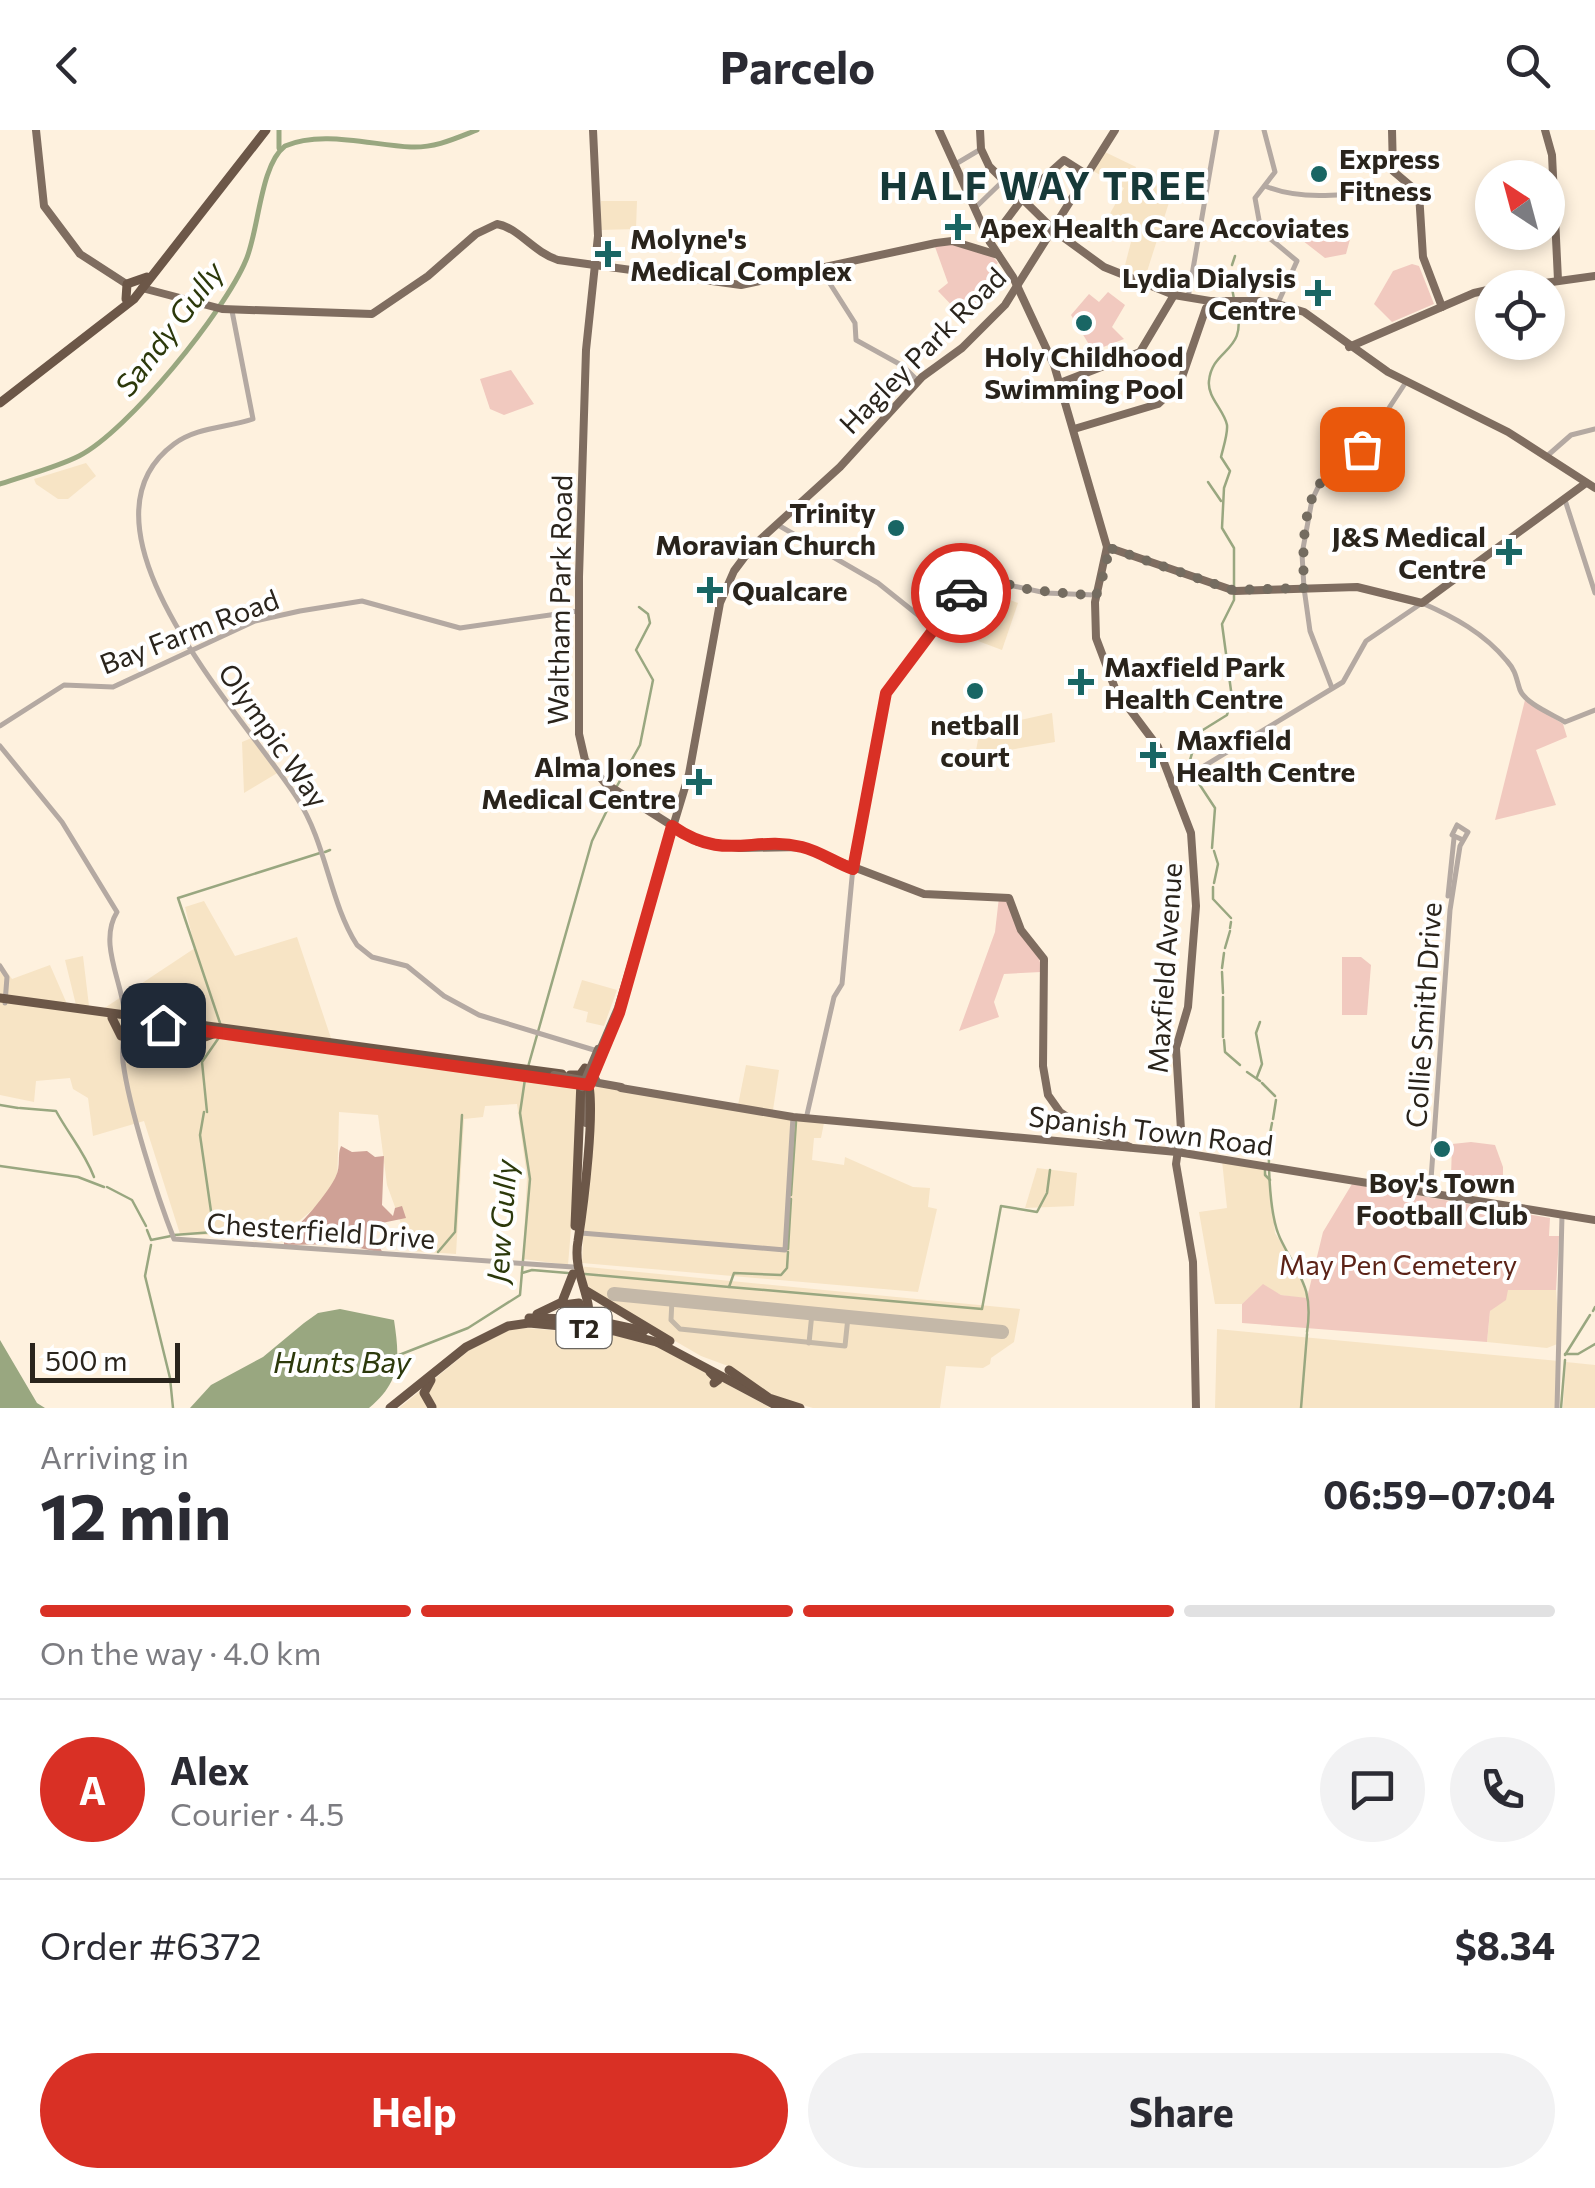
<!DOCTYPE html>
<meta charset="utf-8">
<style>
:root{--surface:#fff;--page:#f2f2f3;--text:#2b2b33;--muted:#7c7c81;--line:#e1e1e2;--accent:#d93025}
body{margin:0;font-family:Commissioner,sans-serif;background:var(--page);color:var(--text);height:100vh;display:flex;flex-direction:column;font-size:38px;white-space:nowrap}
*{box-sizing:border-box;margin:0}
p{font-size:32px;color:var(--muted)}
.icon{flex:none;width:55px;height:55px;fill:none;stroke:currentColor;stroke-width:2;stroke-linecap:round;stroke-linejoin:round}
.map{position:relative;height:1278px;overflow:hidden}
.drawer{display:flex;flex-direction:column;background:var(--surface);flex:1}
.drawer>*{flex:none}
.needle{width:65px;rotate:324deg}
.fabs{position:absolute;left:1475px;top:30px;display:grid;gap:20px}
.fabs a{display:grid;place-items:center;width:90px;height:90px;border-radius:50%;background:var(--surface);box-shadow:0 5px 15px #0003;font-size:50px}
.scale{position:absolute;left:30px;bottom:25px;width:150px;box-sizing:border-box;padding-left:10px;border:5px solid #2a241c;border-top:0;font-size:28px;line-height:35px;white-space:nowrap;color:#2a241c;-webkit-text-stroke:8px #fff;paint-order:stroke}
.pin{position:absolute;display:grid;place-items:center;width:85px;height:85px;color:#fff;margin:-42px;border-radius:20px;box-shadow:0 5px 15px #0006}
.courier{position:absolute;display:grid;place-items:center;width:100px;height:100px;margin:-50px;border:8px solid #d93025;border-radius:50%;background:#fff;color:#222;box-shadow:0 2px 12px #0007}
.overview em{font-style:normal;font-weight:700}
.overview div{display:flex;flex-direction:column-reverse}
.overview{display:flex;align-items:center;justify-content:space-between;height:170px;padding:0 40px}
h1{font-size:65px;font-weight:700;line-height:75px}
.bar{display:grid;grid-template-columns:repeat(4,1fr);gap:15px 10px;align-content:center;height:120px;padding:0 40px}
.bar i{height:12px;border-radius:8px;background:var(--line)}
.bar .active{background:var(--accent)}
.bar p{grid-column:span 4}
.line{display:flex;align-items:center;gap:25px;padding:0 40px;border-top:2px solid var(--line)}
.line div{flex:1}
.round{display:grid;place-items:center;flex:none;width:105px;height:105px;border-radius:52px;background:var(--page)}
.action{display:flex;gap:20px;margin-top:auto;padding:20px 40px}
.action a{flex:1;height:115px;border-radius:60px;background:var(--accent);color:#fff;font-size:40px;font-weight:700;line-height:115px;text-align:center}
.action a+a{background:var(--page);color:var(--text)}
header{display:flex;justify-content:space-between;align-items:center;height:130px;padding:0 40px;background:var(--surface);font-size:45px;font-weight:700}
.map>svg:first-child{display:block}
.built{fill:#f7e4c5}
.green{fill:#f1c9bf}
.forest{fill:#cfa196}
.water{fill:#99a780}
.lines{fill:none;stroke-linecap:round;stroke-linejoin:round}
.stream{stroke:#99a780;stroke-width:2.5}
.canal{stroke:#99a780;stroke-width:5}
.taxiway{stroke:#c4b8a8;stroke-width:5}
.runway{stroke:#c4b8a8;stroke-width:14}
.minor{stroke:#b4a9a2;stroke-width:5}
.major{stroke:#7f6d60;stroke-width:8}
.highway{stroke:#6c5748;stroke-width:9}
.major-bridge{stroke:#7f6d60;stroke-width:8}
.highway-bridge{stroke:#6c5748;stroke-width:9}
.done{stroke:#746c60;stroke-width:10;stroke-dasharray:0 18}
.route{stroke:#d93025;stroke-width:12}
.poi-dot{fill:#196664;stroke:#fff;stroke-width:4}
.labels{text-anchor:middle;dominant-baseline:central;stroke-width:8;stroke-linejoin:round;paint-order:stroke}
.shield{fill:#fff;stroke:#6a6660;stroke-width:2.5}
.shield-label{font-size:25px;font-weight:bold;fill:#2a241c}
.poi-label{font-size:28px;font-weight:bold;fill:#2a241c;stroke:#fff;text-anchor:start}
.street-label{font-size:28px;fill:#2a241c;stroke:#fff}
.park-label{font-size:28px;fill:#5c2317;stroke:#fff}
.water-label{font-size:30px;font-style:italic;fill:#2c390b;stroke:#fff}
.district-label{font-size:38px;font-weight:bold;letter-spacing:2.5px;fill:#163938;stroke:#fff}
</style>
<header><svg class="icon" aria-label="back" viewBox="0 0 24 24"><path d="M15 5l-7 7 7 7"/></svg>Parcelo<svg class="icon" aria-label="search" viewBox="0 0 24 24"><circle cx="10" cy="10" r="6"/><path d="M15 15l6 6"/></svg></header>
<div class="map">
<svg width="1595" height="1278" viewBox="0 0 1595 1278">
<rect width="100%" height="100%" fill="#fef1de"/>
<g class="built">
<polygon points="1105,22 1136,37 1133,44 1172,63 1144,151 1123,143 1131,112 1100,102 1124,58 1093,41"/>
<polygon points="601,71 637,71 636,99 600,100"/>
<polygon points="86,333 96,346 68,369 58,369 36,354 34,349"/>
<polygon points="989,462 1018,473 1002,520 970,508 996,469"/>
<polygon points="1052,583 1055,612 975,626 980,599"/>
<polygon points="254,607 279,642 244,663 242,612"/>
<polygon points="204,771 235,826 297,807 335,920 574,954 578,965 575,1050 568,1135 523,1129 527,1047 517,974 485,976 483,987 464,989 456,1124 411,1121 387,1055 378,985 339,982 337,1060 278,1108 180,1104 144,991 93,1006 88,968 73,959 70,948 36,951 34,972 0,965 0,832 12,849 50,835 67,874 76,875 65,830 83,826 89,876 103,879 195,818 185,777"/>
<polygon points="582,850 617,860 604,896 586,892 588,882 573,878"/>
<polygon points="746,935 779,940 773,980 738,975"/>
<polygon points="597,956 824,993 821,1008 814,1008 812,1030 844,1035 845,1027 913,1057 930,1058 928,1077 937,1079 918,1162 582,1133 589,963"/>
<polygon points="1222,1031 1263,1037 1270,1050 1275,1103 1301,1144 1307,1169 1281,1165 1263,1155 1242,1174 1215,1174 1199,1082 1227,1078"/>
<polygon points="1037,1038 1077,1043 1074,1076 1025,1078"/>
<polygon points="577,1136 1020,1179 1014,1212 991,1228 990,1234 983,1238 946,1236 940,1278 813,1278 771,1266 728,1236 701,1226 592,1163"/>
<polygon points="1508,1160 1556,1160 1560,1213 1547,1218 1487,1212 1490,1181"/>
<polygon points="527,1198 641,1208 771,1278 399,1278 483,1209 504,1200"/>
<polygon points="1217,1199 1559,1231 1555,1278 1215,1278"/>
<polygon points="1566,1232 1595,1235 1595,1278 1563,1278"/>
</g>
<g class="green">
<polygon points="1332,90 1352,102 1346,124 1325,128 1289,100 1290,92"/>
<polygon points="957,113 991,124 998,133 993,137 1004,153 979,174 982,179 973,189 968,183 962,186 938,161 948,153 934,114"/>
<polygon points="1412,134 1419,136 1434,174 1392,192 1374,174 1393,141"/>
<polygon points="1108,162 1125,175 1112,197 1124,209 1093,221 1071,185 1089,164 1099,172"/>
<polygon points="511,240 534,274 504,285 490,279 480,249"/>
<polygon points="1525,570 1563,594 1567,607 1536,620 1556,675 1495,690"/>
<path d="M999 767H1005C1016 791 1042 817 1041 842L1004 844 994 872 999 887 959 901 995 802Z"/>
<polygon points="1342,827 1361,827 1371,835 1367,885 1342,885"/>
<polygon points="1471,1012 1495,1015 1503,1037 1503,1055 1451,1047 1452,1014"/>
<polygon points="1352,1054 1550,1088 1549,1106 1559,1106 1556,1160 1508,1160 1506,1170 1490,1181 1487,1212 1242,1193 1242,1174 1263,1154 1281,1165 1307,1168 1323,1102"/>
</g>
<path class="forest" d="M341 1016 352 1022 367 1021 375 1027 384 1026 382 1075 393 1086 395 1078 402 1076 406 1088 377 1094 376 1111 383 1123 341 1114 284 1115V1105C297 1102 330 1060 336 1046 341 1036 337 1025 341 1016Z"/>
<g class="water">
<path d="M340 1179 394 1190C400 1230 401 1251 369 1278H190L211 1255 263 1227 304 1193 318 1183Z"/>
<polygon points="0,1210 37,1273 45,1278 0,1278"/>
</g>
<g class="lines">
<g class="stream">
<polyline points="1232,135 1235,126"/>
<polyline points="1229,142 1234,169"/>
<polyline points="1208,352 1221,371"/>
<polyline points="617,656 640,615 653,550 636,520 650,493 648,484 639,477"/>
<path d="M1212 718 1215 678 1188 637 1198 603 1227 585 1232 568 1222 494 1234 470V418L1222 398 1224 358 1230 341 1221 327C1223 318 1228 304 1227 295 1224 280 1207 267 1209 251 1212 217 1249 223 1236 176"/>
<polyline points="325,722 330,720"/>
<polyline points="1214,753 1218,734 1214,721"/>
<polyline points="1213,757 1213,769 1231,788"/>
<polyline points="1230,798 1231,792"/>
<polyline points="1225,818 1230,801"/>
<polyline points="1222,838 1224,823"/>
<polyline points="1222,842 1223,863"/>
<polyline points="221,896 178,768 320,723"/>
<polyline points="1223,907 1223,867"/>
<polyline points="1224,910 1225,922 1240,935"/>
<polyline points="528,937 592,711 615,664"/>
<polyline points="1247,942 1260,951"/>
<polyline points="1257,947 1262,934 1256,903 1260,892"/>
<polyline points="1262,953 1275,966"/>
<polyline points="0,975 18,978"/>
<path d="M20 978 56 981C69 1005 84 1021 94 1047"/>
<polyline points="207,982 202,932 220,906"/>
<polyline points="1273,989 1276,970"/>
<path d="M1272 993C1266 1019 1269 1085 1280 1108 1298 1146 1314 1156 1307 1202"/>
<polyline points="0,1036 78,1047 104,1057"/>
<polyline points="1265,1037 1265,1045 1270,1050"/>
<polyline points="107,1057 132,1070 146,1096"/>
<polyline points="791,1065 796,992"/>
<polyline points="147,1100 151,1110 171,1106"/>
<polyline points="174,1105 214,1102 200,1005 204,982"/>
<polyline points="151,1115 145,1146 170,1248 173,1278"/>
<polyline points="788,1119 791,1069"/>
<polyline points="438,1122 455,1102 462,985"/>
<polyline points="522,1143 532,1140 568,1143"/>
<polyline points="585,1144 729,1157 734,1143 781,1145 787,1138 788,1122"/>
<polyline points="729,1157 982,1179 1001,1076 1037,1082 1047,1063 1050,1040"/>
<polyline points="1593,1181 1595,1177"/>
<polyline points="1565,1224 1578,1224 1595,1214"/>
<polyline points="399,1225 468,1198 520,1165 530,1049 520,983 525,949"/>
<polyline points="1565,1225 1590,1185"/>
<polyline points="1301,1278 1307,1204"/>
<polyline points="1561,1278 1565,1230"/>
</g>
<g class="canal">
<polyline points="279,0 279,18"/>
<path d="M0 354C26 345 55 338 79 326 128 301 225 181 246 130 259 100 260 35 285 16 321 0 371 15 411 17 435 18 454 9 477 0"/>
</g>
<g class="taxiway">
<polyline points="672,1170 671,1190 680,1199 845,1216 848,1187"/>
<polyline points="809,1213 812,1183"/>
</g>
<polyline class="runway" points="614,1164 1002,1202"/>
<g class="minor">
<polyline points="1264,0 1275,42 1255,68 1261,101 1297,131 1278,173"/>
<polyline points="954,35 981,19"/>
<path d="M1265 56C1305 73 1356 63 1399 59L1405 52"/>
<polyline points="975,78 1004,50"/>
<polyline points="820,138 855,193 856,210 903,236 918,251"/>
<polyline points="1188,168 1217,0"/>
<path d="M232 181 253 289C226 298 197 297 174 314 61 398 250 593 297 668 327 714 329 771 357 815L372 827 407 836 444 866 479 885 594 920"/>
<polyline points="1547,326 1571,305 1595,299"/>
<polyline points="1565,370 1595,463"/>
<polyline points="778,395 878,453 933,497"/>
<polyline points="1332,558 1310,501 1304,458 1302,424 1312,370 1320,353 1362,319 1406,252"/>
<polyline points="0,596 64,555 113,557 255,491 300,481 362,471 460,498 578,481"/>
<path d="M0 616 62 692 117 782C99 811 120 848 124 879 126 896 121 914 123 932 129 978 157 1066 174 1109L573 1137"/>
<path d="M1171 656 1343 552 1366 511 1422 473C1454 487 1484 503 1507 531 1516 541 1516 548 1520 560 1526 574 1552 584 1565 592L1595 580"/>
<polyline points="1448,766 1454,708"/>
<polyline points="0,836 7,847 5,873"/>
<polyline points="806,989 834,867 842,854 853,737 886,563 954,470 981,449 1046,463 1095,465"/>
<polyline points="1430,1064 1450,780 1460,716 1468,702 1457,695 1452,705 1463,710"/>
<polyline points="581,1103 785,1120 793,987"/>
<polyline points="1557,1278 1562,1086"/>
</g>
<g class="major">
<polyline points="36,0 44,76 80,124 128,155"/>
<polyline points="593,0 598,106 586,220 579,447 579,604 585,630 606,654 698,712 739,718 801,717 924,764 1009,768 1021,800 1044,829 1043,936 1048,965 1060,982 1087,1000 1130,1017"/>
<polyline points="939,0 990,112 1013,147 1054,235 1107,417 1095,472 1096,508 1116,561 1158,617 1191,703 1196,776 1188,877 1176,918 1181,1000 1176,1034 1193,1132 1196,1278"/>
<polyline points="980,0 981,19 989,36 1056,102 1104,137 1174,165 1210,171 1268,171 1304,182 1388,242 1508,302 1595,358"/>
<polyline points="1392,0 1393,41 1419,63 1423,127 1442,177"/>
<polyline points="1545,0 1552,25 1558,150"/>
<polyline points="990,112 1025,65 1064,30 1086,44"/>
<path d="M142 158 222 179 372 184 428 146 476 104 497 94C519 98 533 122 558 130L741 155 936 113 952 111 998 125"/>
<polyline points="1509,158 1595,146"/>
<polyline points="1349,217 1474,163 1492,159"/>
<polyline points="1060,253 1140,222 1174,165"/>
<polyline points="1074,299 1158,274 1180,253 1206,178"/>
<polyline points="1107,417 1235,461 1357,457 1422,473 1586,353"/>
<polyline points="600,920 618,878 689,644 720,473 734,441 752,417 840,337 922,247 962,218 1005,175 1115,0"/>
<polyline points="596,950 590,948 605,917"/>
<polyline points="585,957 586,993"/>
<polyline points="621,958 793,987 1177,1022 1595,1090"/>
</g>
<g class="highway">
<polyline points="126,169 127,154 147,147"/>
<polyline points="0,273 134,169 266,0"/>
<polyline points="0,868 562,944"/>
<polyline points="112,888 121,906"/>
<polyline points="205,896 202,908 216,903"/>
<polyline points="518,944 589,955"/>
<polyline points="570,945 580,945 585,938"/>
<path d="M587 948C597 972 583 1079 578 1111 572 1144 594 1167 588 1195"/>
<polyline points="575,1096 581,951"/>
<polyline points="585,1160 670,1211"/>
<polyline points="563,1175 579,1173 585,1189"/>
<polyline points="537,1184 562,1172 573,1144"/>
<polyline points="529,1188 581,1189"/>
<polyline points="593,1190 644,1201"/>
<polyline points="657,1212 781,1278"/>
<polyline points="729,1240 769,1268 800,1278"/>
<polyline points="710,1242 718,1250 714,1253"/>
<polyline points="431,1250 424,1263 432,1277"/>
<polyline points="390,1278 466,1217 508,1196 529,1193 614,1201 660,1213"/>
</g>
<g class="major-bridge">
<polyline points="554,945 621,957"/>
<polyline points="582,957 598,919"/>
</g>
<polyline class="highway-bridge" points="581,1189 593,1190"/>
</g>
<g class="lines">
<path class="done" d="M961 463 983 448 1031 460 1096 466 1107 434V417L1232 460 1304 458C1303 428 1301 381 1319 355 1329 341 1348 329 1362 319"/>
<path class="route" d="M163 895 589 955 619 883 672 696C725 733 752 705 802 717 819 721 836 733 853 739L886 563 961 463"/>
</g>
<g class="poi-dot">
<circle cx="1319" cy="44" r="10"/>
<path d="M953 82h10v10h10v10h-10v10h-10v-10h-10v-10h10z"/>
<path d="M603 109h10v10h10v10h-10v10h-10v-10h-10v-10h10z"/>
<path d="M1313 148h10v10h10v10h-10v10h-10v-10h-10v-10h10z"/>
<circle cx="1084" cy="193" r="10"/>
<circle cx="896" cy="398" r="10"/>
<path d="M1504 407h10v10h10v10h-10v10h-10v-10h-10v-10h10z"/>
<path d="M705 445h10v10h10v10h-10v10h-10v-10h-10v-10h10z"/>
<path d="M1076 537h10v10h10v10h-10v10h-10v-10h-10v-10h10z"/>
<circle cx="975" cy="561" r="10"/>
<path d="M1148 610h10v10h10v10h-10v10h-10v-10h-10v-10h10z"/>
<path d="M694 637h10v10h10v10h-10v10h-10v-10h-10v-10h10z"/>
<circle cx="1442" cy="1019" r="10"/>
</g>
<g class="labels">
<rect class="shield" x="556.5" y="1178" width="55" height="40" rx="8"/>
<g class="shield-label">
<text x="584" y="1198">T2</text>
</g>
<g class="poi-label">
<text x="1339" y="28">Express<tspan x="1339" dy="32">Fitness</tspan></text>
<text x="980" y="97">Apex Health Care Accoviates</text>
<text x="630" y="108">Molyne's<tspan x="630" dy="32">Medical Complex</tspan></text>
<text x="1296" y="147" text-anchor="end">Lydia Dialysis<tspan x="1296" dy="32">Centre</tspan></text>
<text x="1084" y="226" text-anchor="middle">Holy Childhood<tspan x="1084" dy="32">Swimming Pool</tspan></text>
<text x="876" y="382" text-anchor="end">Trinity<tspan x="876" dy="32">Moravian Church</tspan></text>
<text x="1486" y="406" text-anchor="end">J&amp;S Medical<tspan x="1486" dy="32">Centre</tspan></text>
<text x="732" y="460">Qualcare</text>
<text x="1104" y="536">Maxfield Park<tspan x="1104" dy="32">Health Centre</tspan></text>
<text x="975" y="594" text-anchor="middle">netball<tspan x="975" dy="32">court</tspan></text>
<text x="1176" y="609">Maxfield<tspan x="1176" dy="32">Health Centre</tspan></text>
<text x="676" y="636" text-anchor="end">Alma Jones<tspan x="676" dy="32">Medical Centre</tspan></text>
<text x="1442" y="1052" text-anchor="middle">Boy's Town<tspan x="1442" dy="32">Football Club</tspan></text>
</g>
<g class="street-label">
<text transform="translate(922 220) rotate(-45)">Hagley Park Road</text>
<text transform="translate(559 470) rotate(-89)">Waltham Park Road</text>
<text transform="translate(189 501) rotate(-21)">Bay Farm Road</text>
<text transform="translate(274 605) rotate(55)">Olympic Way</text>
<text transform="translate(1164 838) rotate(-86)">Maxfield Avenue</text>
<text transform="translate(1423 885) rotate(-86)">Collie Smith Drive</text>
<text transform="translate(1151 1000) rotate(7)">Spanish Town Road</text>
<text transform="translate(321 1100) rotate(4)">Chesterfield Drive</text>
</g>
<g class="park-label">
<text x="1398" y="1134">May Pen Cemetery</text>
</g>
<g class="water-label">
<text transform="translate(168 198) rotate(-53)">Sandy Gully</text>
<text transform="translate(500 1091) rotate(-86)">Jew Gully</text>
<text x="342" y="1230">Hunts Bay</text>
</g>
<g class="district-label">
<text x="1044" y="54">HALF WAY TREE</text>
</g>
</g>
</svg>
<div class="fabs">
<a><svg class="needle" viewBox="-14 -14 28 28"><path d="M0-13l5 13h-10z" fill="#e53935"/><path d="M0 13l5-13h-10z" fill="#7c7c81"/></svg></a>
<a><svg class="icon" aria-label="locate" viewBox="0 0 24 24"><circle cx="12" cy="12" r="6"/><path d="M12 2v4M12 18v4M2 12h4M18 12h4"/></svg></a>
</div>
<div class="scale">500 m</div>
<div class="pin" style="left:1362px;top:319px;background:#ea580c"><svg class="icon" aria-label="bag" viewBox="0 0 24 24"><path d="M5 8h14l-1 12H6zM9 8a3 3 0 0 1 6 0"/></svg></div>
<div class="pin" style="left:163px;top:895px;background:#1f2937"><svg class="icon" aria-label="home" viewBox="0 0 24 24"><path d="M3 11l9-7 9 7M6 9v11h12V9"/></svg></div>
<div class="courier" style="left:961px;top:463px"><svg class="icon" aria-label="car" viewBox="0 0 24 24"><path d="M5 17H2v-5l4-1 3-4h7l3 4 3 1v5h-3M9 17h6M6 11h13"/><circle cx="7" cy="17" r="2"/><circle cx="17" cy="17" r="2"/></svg></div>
</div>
<section class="drawer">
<div class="overview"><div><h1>12 min</h1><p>Arriving in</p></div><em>06:59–07:04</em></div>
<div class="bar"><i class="active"></i><i class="active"></i><i class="active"></i><i></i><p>On the way · 4.0 km</p></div>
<div class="line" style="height:180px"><b class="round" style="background:var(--accent);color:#fff">A</b><div><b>Alex</b><p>Courier · 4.5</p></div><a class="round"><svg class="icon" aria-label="chat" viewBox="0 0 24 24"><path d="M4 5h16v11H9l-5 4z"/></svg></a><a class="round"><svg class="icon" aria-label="phone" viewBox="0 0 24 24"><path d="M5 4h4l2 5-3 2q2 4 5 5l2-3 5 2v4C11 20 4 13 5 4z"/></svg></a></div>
<div class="line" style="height:130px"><div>Order #6372</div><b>$8.34</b></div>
<div class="action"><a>Help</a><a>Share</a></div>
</section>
